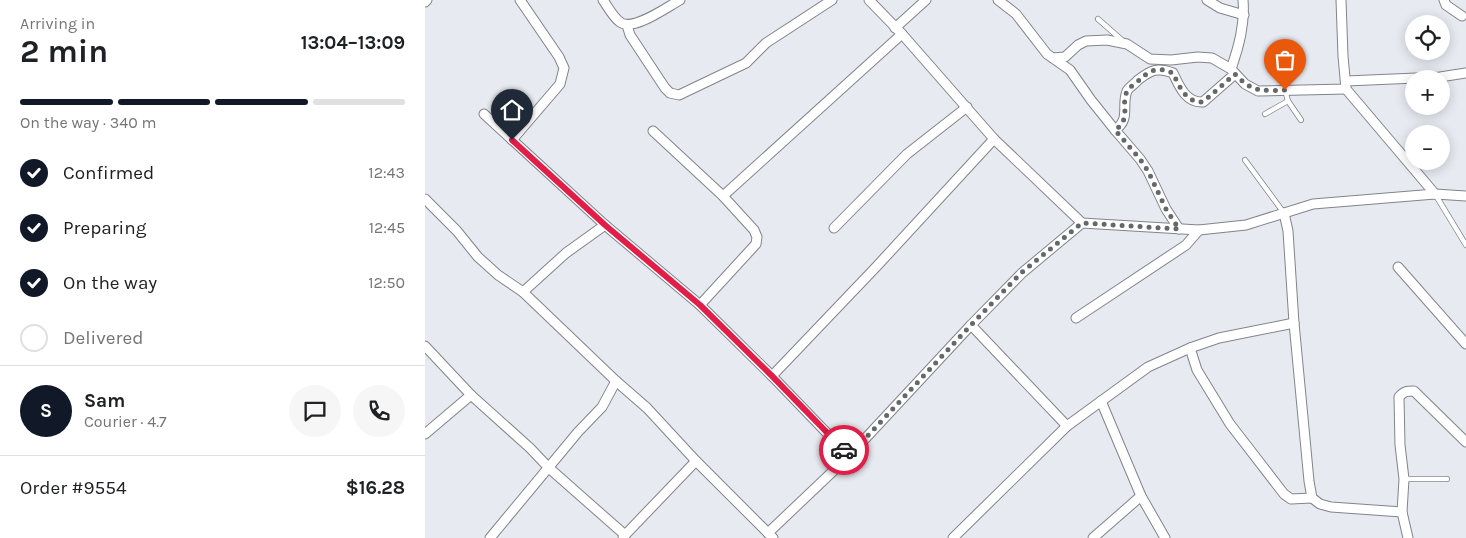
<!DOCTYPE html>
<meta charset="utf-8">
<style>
:root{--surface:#fff;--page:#f6f6f6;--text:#202124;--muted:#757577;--line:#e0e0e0;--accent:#111827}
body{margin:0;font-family:Karla,sans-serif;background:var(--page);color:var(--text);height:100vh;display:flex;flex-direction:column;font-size:19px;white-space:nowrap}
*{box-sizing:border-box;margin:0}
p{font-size:16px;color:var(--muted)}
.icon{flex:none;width:28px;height:28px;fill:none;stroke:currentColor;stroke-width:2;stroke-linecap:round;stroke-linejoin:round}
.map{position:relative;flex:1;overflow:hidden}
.details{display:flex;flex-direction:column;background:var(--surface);width:425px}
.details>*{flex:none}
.controls{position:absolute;left:980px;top:15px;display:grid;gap:10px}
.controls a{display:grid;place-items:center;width:45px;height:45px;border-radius:50%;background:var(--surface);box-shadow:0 2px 12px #0003;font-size:25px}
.pin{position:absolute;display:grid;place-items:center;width:42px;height:42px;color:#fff;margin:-51px -21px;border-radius:50% 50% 50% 0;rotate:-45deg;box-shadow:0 0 5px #0007}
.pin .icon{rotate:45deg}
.courier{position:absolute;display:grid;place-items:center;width:50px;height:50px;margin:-25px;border:4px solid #e11d48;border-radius:50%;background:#fff;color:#222;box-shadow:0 1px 6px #0007}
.headline em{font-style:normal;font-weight:700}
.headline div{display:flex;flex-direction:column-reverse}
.headline{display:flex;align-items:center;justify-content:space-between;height:85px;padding:0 20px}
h1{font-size:32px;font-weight:700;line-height:38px}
.bar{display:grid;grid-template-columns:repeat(4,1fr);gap:8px 5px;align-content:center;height:60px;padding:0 20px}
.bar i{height:6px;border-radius:4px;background:var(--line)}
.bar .current{background:var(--accent)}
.bar p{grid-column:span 4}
.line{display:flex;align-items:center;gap:12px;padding:0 20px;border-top:1px solid var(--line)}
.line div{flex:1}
.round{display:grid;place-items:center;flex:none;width:52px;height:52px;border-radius:26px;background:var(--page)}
ol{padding:0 20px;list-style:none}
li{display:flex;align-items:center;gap:15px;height:55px}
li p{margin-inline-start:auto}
li .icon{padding:5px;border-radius:50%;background:var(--accent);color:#fff;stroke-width:4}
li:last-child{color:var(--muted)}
li i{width:28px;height:28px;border:2px solid var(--line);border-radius:50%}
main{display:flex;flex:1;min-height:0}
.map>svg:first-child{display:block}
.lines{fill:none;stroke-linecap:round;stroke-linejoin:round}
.service-casing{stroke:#82848a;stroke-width:6}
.minor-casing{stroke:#82848a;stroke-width:11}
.service{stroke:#fff;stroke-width:4.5}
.minor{stroke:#fff;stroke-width:9}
.done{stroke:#66676b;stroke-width:5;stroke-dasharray:0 9}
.route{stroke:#e11d48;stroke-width:6}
</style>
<main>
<section class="details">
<div class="headline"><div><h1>2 min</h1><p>Arriving in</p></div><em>13:04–13:09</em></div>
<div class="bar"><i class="current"></i><i class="current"></i><i class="current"></i><i></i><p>On the way · 340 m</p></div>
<ol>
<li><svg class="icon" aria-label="check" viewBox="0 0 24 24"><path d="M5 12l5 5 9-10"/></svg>Confirmed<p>12:43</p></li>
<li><svg class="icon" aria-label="check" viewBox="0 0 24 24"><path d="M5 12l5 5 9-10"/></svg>Preparing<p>12:45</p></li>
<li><svg class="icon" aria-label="check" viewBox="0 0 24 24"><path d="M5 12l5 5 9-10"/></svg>On the way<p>12:50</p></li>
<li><i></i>Delivered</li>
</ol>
<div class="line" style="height:90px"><b class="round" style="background:var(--accent);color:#fff">S</b><div><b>Sam</b><p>Courier · 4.7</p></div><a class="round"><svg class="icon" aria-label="chat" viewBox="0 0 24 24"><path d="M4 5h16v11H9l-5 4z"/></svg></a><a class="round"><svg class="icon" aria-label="phone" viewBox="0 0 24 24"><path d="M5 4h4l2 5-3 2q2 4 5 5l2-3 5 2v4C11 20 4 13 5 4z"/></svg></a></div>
<div class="line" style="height:65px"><div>Order #9554</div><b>$16.28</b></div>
</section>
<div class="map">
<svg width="1041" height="538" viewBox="0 0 1041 538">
<rect width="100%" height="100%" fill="#e7eaf1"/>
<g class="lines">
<g class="service-casing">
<g id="service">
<polyline points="673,19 699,42"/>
<polyline points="860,90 863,101 876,120"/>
<polyline points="840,114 863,101"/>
<polyline points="820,160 859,213"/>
<polyline points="1010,194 1041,245"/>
<polyline points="979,479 1022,479"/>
</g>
</g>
<g class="minor-casing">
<g id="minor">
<path d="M178 0C183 7 188 17 195 22 208 32 242 7 255 0"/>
<polyline points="444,0 477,34 569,139 657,223 774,230 821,225 888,204 1010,194 1041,196"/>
<polyline points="573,0 591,14 622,54 645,70 666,100 690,130"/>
<polyline points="782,0 795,8 819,15"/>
<polyline points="1019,0 1021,5 1037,16"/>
<polyline points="0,2 2,0"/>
<polyline points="202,25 205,35 240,88 245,93 254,95 321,63 341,43 407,0"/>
<polyline points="470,28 501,0"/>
<polyline points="628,58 640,57 653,45 661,41 682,40 702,44 725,59 746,60 773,57 787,58 806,69 820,84 833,91 921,89 918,56 916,0"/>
<path d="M806 69C814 46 820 24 818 0"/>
<polyline points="921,81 1015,77 1041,73"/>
<polyline points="921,89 1010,194"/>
<polyline points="59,114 180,225"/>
<polyline points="228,131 298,196 329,230 332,237 331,244 275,305"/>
<polyline points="87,140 135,84 139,68 134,57 95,0"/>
<polyline points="298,196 477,34"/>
<polyline points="0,199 32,231 53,257 73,275 98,292"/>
<polyline points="859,213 863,231 869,323 884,481 887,498 895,504 906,507 977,512"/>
<polyline points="409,228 482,154 542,107"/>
<path d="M754 229 741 209 723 171 715 159 690 130C706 119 696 106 702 91 704 87 710 84 713 80 726 70 732 67 748 73 754 86 761 103 778 102L810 74"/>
<polyline points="973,267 1041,344"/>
<polyline points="651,318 761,245 774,230"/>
<polyline points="546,325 642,426"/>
<polyline points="0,346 46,395 105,448 124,468 200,535 198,538"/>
<polyline points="765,348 772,370 805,424 859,494 866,499 887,498"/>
<polyline points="347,376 424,456"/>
<polyline points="676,401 716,496 740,538"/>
<polyline points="0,434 46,395"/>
<polyline points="343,533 424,456 546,325 597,273 657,223"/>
<polyline points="200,535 271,461"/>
<polyline points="65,538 153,432 177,407 191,381"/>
<polyline points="348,538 271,461 222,408 191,381 98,292 141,253 180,225 275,305 347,376 452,266 569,139"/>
<polyline points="528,538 642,426 723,367 765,348 794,338 869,323"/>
<polyline points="668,538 716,496"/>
<path d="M983 538 977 512 979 479 975 445 974 397C979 391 982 391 989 391L1041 442"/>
</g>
</g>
<use href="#service" class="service"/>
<use href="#minor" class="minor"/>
</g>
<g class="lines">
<path class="done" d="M419 450 424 456 546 325 596 273 657 223 754 229 741 209 723 171 715 159 690 130C708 118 694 103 703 90 705 87 709 84 712 82 725 70 731 66 748 73 754 86 761 103 778 102L810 74C827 92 836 91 860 90"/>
<polyline class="route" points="87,140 180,225 275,305 347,376 419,450"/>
</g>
</svg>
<div class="controls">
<a><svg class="icon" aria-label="locate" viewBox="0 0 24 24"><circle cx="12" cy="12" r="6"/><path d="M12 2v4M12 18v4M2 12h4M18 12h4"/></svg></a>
<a>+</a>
<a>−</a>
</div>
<div class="pin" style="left:860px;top:90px;background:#ea580c"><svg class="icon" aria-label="bag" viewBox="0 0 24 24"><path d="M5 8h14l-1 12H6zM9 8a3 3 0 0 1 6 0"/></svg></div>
<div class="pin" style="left:87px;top:140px;background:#1f2937"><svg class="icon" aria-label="home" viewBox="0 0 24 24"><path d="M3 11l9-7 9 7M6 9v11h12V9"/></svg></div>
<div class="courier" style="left:419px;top:450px"><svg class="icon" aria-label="car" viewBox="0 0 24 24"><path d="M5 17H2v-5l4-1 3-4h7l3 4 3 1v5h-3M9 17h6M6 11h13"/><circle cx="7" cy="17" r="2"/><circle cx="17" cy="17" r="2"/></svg></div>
</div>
</main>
